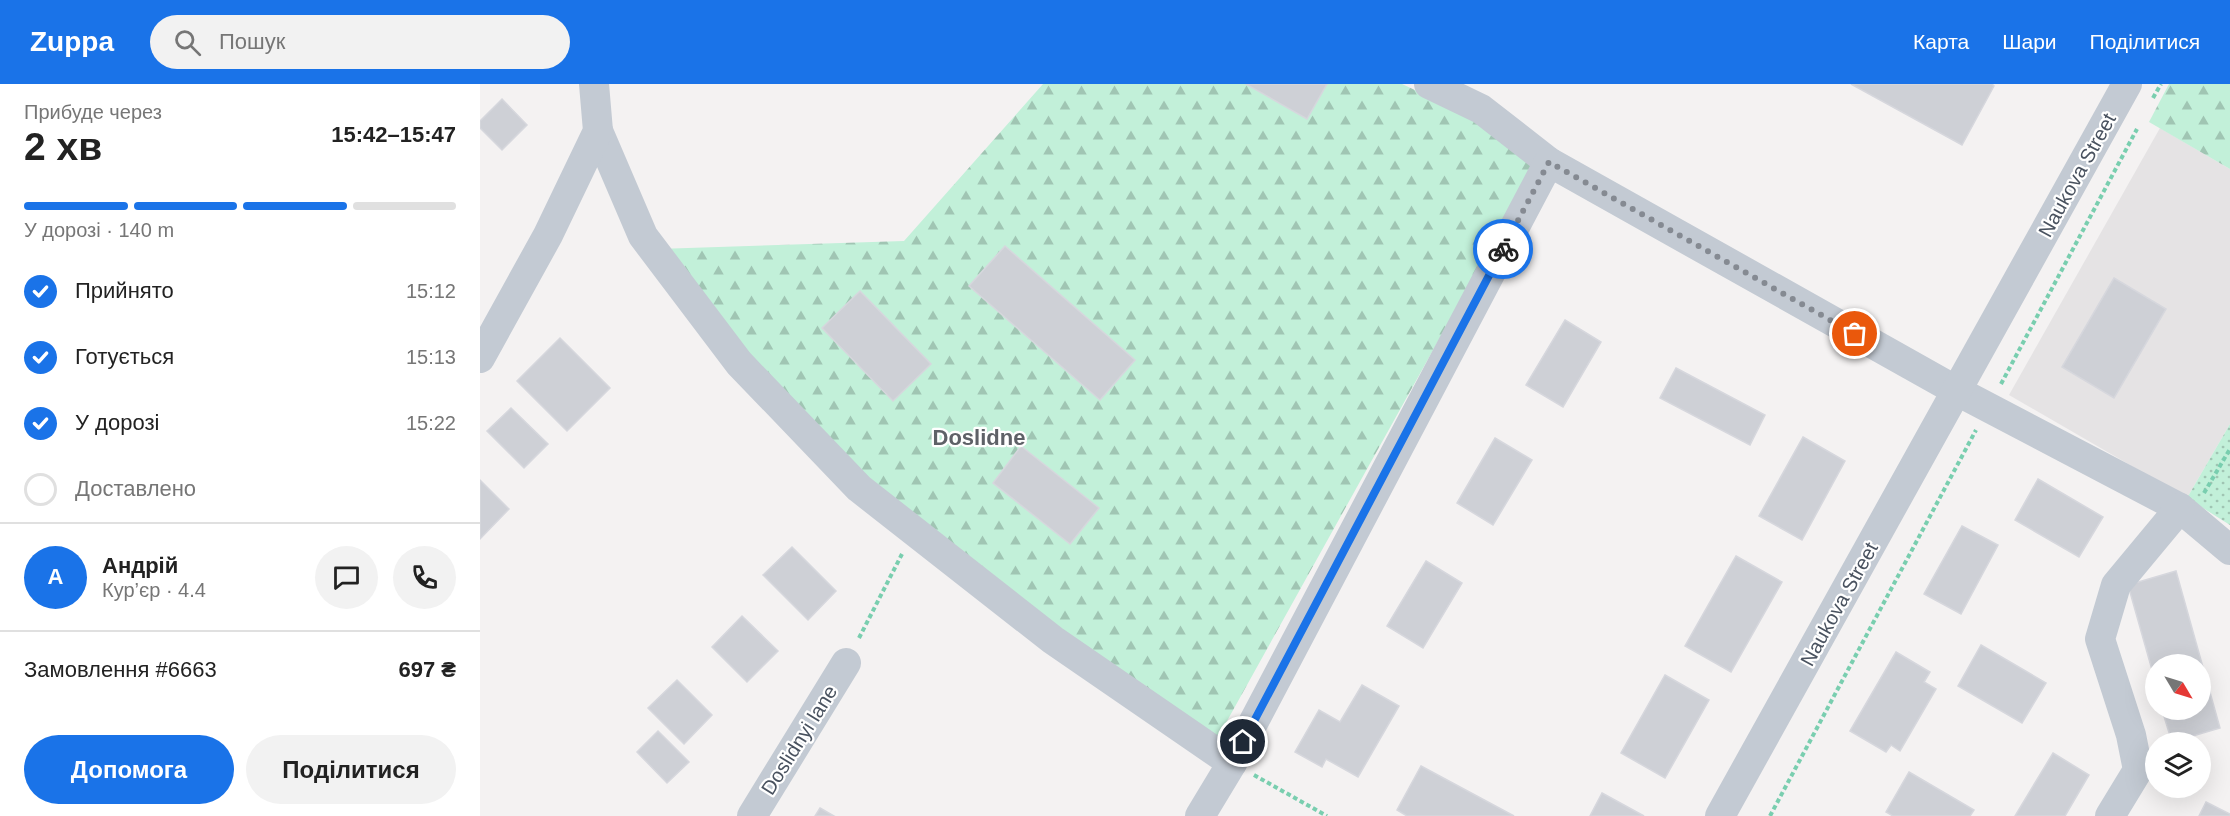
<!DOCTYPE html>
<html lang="uk">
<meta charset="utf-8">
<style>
:root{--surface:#fff;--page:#f2f2f2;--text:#222;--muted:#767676;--line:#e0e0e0;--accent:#1a73e8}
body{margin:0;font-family:Helvetica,sans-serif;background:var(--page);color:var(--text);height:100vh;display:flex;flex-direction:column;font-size:22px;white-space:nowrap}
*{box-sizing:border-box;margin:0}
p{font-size:20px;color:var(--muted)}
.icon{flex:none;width:33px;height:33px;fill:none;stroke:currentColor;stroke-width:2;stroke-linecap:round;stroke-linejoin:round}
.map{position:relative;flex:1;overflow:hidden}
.drawer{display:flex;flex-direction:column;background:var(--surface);width:480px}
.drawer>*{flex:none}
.needle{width:39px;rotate:128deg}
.fabs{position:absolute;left:1665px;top:570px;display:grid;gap:12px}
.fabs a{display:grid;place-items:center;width:66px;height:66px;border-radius:50%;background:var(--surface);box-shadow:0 6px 24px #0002;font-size:30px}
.pin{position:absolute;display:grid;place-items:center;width:51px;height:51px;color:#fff;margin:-26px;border:3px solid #fff;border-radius:50%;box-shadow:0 2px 6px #0007}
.courier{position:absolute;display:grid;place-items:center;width:60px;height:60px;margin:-30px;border:4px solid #1a73e8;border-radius:50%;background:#fff;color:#222;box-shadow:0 2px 8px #0007}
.overview em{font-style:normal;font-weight:600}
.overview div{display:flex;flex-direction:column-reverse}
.overview{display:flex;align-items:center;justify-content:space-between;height:102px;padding:0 24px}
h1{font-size:39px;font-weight:600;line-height:45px}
.bar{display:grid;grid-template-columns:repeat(4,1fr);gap:9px 6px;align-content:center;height:72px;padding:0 24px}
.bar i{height:8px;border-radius:4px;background:var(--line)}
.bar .current{background:var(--accent)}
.bar p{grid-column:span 4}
.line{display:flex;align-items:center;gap:15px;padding:0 24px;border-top:2px solid var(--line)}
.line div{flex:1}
.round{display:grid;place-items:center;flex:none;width:63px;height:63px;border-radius:32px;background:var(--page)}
ol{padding:0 24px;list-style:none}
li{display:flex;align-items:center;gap:18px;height:66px}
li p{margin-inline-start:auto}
li .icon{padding:6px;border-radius:50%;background:var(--accent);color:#fff;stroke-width:4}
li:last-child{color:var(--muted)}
li i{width:33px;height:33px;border:3px solid var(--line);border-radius:50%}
.cta{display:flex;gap:12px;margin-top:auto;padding:12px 24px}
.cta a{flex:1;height:69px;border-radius:36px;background:var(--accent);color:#fff;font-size:24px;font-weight:600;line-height:69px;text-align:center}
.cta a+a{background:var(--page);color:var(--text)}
header{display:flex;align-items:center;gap:36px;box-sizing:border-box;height:84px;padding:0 30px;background:var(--accent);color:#fff}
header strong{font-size:28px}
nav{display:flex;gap:33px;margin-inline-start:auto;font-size:21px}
.search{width:420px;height:54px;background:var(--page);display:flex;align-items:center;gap:15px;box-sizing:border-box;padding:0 21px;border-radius:33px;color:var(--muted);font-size:22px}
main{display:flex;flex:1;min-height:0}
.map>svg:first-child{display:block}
.education{fill:#e5e3e4}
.grass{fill:url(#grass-dots)}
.forest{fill:url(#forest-firs)}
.building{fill:#ced0d6;stroke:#d6d7dd;stroke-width:1.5}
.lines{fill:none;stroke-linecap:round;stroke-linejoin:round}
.path{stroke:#79ceaf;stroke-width:4;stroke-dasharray:4.5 3;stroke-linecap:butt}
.minor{stroke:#c3cad3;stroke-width:30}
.done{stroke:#858a92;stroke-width:6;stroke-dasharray:0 10.8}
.route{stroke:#1a73e8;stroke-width:8}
.labels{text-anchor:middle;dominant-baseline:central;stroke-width:4.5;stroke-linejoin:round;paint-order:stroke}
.street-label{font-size:20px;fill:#49525f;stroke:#fff}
.quarter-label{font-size:22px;font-weight:bold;fill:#5e6167;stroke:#fff}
</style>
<header>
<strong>Zuppa</strong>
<div class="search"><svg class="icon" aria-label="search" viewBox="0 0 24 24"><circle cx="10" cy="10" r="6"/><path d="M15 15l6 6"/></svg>Пошук</div>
<nav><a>Карта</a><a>Шари</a><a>Поділитися</a></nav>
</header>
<main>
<section class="drawer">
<div class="overview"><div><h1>2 хв</h1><p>Прибуде через</p></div><em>15:42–15:47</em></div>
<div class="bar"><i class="current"></i><i class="current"></i><i class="current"></i><i></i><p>У дорозі · 140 m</p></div>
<ol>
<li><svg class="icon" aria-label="check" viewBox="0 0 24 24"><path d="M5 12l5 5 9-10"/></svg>Прийнято<p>15:12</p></li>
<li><svg class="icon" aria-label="check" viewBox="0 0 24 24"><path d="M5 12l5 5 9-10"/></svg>Готується<p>15:13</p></li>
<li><svg class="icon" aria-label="check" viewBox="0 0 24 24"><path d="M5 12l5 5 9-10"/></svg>У дорозі<p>15:22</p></li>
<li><i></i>Доставлено</li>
</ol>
<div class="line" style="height:108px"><b class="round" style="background:var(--accent);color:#fff">А</b><div><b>Андрій</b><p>Кур’єр · 4.4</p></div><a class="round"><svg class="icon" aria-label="chat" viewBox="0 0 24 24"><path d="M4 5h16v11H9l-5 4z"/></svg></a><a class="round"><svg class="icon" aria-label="phone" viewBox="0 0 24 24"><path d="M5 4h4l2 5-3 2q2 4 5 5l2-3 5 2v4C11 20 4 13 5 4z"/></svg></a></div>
<div class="line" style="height:78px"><div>Замовлення #6663</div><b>697 ₴</b></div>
<div class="cta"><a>Допомога</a><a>Поділитися</a></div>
</section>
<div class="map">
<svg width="1750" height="732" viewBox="0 0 1750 732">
<defs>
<pattern id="grass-dots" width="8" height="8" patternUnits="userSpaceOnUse" patternTransform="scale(1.5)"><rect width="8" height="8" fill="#c2f0d9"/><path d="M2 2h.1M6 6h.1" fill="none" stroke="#a0c5b3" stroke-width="1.8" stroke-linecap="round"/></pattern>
<pattern id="forest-firs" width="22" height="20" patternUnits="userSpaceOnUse" patternTransform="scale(1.5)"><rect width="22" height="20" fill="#c2f0d9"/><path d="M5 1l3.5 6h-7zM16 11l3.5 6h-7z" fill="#a0c5b3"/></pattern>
</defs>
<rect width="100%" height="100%" fill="#f4f2f2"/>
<polygon class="education" points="1680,44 1750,85 1750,340 1707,414 1529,311"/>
<polygon class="grass" points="1750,340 1750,441 1707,414"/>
<g class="forest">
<polygon points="563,0 922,0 997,35 1057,79 737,655 581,550 388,398 267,273 177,165 424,157"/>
<polygon points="1689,0 1750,0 1750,85 1669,38"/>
</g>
<g class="building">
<polygon points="766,0 847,0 827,35"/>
<polygon points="1371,0 1512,0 1514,2 1482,61"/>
<polygon points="22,15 47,41 22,66 0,44 0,37"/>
<polygon points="525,162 655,276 620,316 489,202"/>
<polygon points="1634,194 1686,225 1634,314 1582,283"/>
<polygon points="380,207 451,280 413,317 342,244"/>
<polygon points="1085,236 1121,258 1083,323 1046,301"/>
<polygon points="80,254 130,304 87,347 37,297"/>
<polygon points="1196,284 1285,331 1270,361 1180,314"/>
<polygon points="31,324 68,360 44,384 7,347"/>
<polygon points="1323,353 1365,377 1322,456 1279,432"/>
<polygon points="1015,354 1052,376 1013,441 977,419"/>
<polygon points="541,362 619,424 590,460 513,399"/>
<polygon points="1558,395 1623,433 1599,473 1535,436"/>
<polygon points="0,396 29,425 0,455"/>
<polygon points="1482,442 1518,461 1481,530 1444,510"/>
<polygon points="312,463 356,507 328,536 283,491"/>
<polygon points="1256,472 1302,498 1251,588 1205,562"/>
<polygon points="946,477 982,499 943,564 907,542"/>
<polygon points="1696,487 1740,644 1692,658 1682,626 1720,626 1720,580 1676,580 1676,600 1648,501"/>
<polygon points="262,532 298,567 267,598 232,563"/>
<polygon points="1501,561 1566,599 1542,639 1478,602"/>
<polygon points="1416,568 1450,588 1444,598 1456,605 1420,667 1411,661 1406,668 1370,647"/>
<polygon points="1185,591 1229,616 1185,694 1141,669"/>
<polygon points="197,596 232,631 204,660 168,624"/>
<polygon points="882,601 919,622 878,693 846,675 842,683 815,668 839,626 860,638"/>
<polygon points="178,647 209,678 187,699 157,668"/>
<polygon points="1573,669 1609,691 1585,732 1535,732"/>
<polygon points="941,682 1034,732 927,732 917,726"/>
<polygon points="1429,688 1494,726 1490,732 1413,732 1406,728"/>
<polygon points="1122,709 1164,732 1110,732"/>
<polygon points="1726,718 1750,730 1750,732 1719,732"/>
<polygon points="340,724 354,732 335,732"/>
</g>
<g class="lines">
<g class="path">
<polyline points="1673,14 1681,0"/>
<polyline points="1521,300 1657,45"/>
<polyline points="1724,409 1750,365"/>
<polyline points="379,554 422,470"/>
<polyline points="774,691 847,732"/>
<polyline points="1290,732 1496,346"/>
</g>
<g class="minor">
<polyline points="949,0 1001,25 1069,78 1477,307 1700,424 1750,466"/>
<polyline points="118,47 163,152 259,279 379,404 573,556 752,679"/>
<polyline points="0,274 68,151 118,47 114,0"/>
<polyline points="272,732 366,579"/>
<polyline points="720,732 752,679 1069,78"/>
<polyline points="1240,732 1647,0"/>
<polyline points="1630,732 1658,686 1651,651 1620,555 1636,501 1700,424"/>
</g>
</g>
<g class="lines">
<polyline class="done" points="1023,165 1069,78 1375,250"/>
<polyline class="route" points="763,658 1023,165"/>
</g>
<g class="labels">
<g class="street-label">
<text transform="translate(1597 91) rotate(-61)">Naukova Street</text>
<text transform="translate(1359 520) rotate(-61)">Naukova Street</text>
<text transform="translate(319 656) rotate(-58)">Doslidnyi lane</text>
</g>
<g class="quarter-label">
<text x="499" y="353">Doslidne</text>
</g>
</g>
</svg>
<div class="fabs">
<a><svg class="needle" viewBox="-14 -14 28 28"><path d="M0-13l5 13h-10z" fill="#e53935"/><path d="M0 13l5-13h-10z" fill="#767676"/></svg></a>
<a><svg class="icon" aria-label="layers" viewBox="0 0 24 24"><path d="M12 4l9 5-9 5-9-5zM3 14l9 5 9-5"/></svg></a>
</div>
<div class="pin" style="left:1375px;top:250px;background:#ea580c"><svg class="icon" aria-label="bag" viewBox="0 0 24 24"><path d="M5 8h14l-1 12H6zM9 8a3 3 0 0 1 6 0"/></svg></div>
<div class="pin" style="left:763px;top:658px;background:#1f2937"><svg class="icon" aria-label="home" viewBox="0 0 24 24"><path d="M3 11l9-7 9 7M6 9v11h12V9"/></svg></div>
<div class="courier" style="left:1023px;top:165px"><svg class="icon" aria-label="bike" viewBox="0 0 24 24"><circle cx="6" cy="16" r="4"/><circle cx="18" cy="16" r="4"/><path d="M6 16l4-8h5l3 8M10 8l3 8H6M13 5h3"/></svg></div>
</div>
</main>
